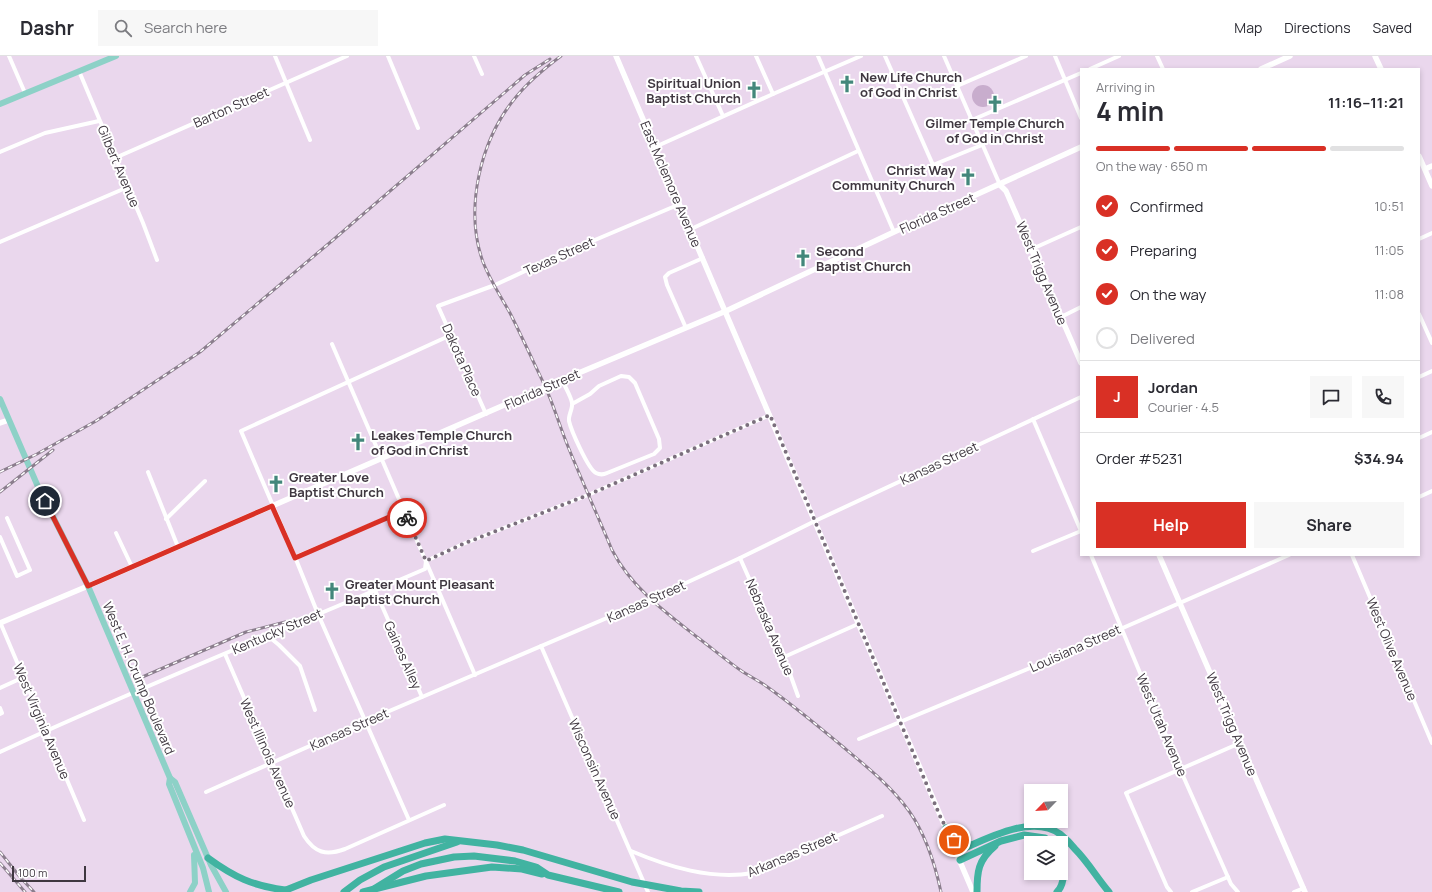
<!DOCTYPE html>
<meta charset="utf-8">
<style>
:root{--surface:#fff;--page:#f7f7f7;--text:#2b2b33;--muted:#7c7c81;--line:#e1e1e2;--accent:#d93025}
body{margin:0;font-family:Manrope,sans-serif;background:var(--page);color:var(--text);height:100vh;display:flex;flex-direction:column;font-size:15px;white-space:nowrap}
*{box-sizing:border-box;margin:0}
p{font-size:13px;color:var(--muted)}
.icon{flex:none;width:22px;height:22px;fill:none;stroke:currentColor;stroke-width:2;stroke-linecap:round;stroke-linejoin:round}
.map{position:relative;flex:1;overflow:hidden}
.details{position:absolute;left:1080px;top:12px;width:340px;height:488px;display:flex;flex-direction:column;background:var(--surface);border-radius:0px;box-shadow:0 2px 6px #0003}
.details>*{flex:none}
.needle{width:26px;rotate:245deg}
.fabs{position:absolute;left:1024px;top:728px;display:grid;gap:8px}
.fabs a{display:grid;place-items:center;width:44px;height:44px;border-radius:0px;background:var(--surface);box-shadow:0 2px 6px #0003;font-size:20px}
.scale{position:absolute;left:12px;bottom:10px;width:74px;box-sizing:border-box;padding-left:4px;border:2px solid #3f3740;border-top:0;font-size:11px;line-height:14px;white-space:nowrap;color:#3f3740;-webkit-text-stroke:3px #fff;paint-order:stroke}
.pin{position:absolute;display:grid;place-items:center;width:34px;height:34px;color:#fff;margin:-17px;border:2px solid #fff;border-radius:50%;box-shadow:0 1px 4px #0007}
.courier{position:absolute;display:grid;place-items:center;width:40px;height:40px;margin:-20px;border:3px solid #d93025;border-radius:50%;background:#fff;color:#222;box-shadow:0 1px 5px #0007}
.summary em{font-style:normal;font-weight:700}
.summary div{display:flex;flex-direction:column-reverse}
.summary{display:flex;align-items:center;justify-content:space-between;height:68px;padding:0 16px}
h1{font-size:26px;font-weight:700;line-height:30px}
.bar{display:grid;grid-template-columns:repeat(4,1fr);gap:6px 4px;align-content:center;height:48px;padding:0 16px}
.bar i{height:5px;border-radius:3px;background:var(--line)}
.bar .active{background:var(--accent)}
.bar p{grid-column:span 4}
.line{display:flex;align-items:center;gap:10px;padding:0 16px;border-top:1px solid var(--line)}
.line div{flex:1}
.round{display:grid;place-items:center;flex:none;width:42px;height:42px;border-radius:0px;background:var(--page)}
ol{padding:0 16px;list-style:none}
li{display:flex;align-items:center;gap:12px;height:44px}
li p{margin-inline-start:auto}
li .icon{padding:4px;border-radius:50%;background:var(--accent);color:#fff;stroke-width:4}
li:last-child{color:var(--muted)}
li i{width:22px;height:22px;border:2px solid var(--line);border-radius:50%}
.cta{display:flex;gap:8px;margin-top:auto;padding:8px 16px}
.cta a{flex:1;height:46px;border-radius:0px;background:var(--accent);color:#fff;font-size:16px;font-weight:700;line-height:46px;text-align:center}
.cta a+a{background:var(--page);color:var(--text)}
header{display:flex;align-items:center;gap:24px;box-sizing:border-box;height:56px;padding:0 20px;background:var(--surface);border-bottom:1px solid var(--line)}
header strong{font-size:19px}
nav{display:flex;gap:22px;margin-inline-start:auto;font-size:14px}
.search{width:280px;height:36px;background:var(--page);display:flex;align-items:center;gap:10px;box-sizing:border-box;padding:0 14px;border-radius:0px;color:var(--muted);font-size:15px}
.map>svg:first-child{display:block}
.green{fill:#c8adcd}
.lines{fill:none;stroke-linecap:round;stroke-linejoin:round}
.street{stroke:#fff;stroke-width:4}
.secondary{stroke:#fff;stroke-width:5.5}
.primary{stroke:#8dd1c7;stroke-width:6}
.highway{stroke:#41b3a1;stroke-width:7}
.rail-casing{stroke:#8b7e8d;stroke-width:3}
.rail{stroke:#fff;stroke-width:1.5;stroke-dasharray:4.5;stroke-linecap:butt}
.done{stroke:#7b6f7d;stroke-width:4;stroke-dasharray:0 7.2}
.route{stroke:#d93025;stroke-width:5}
.labels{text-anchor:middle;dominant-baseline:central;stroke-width:4;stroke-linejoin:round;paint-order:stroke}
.poi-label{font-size:13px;font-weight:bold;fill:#3f3740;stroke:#fff;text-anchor:start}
.street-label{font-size:13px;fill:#3f3740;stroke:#fff}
</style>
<header>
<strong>Dashr</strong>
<div class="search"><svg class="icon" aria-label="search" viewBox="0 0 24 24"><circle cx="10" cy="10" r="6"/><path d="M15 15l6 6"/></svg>Search here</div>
<nav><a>Map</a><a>Directions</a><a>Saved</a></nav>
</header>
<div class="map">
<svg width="1432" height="836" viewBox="0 0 1432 836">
<rect width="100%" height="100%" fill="#ead7ed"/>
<circle class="green" cx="983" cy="40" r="11"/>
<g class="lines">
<g class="street">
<polyline points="9,0 25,37"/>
<polyline points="275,0 310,84"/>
<polyline points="388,0 418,72"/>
<polyline points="474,0 482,18"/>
<polyline points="696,0 723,60"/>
<polyline points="756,0 773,38"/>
<polyline points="818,0 894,176"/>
<polyline points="885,0 933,109 982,89"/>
<polyline points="944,0 1000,129"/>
<polyline points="1055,0 1081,62"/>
<polyline points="1157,0 1163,13"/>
<polyline points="1090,13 1119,0"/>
<polyline points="79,15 143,167 157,204"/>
<polyline points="957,30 1026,0"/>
<polyline points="972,64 1081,17"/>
<polyline points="655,91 773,38 861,0"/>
<polyline points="0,96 45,77 99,65"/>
<polyline points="115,102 347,0"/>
<polyline points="691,173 858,95"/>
<polyline points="1419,183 1432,177"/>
<polyline points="0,186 128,131"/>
<polyline points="1032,193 1081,171"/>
<polyline points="1419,258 1432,287"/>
<polyline points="1061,261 1081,251"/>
<polyline points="686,272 667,229 665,221 669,217 703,202"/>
<polyline points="332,288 475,619"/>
<polyline points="1419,321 1432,315"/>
<path d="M562 324C565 331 571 340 572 347 573 353 568 359 569 365 571 374 588 413 596 417 600 419 603 419 607 417L654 398 660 392 659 383 635 327 629 321 621 320 599 330 590 338 572 348"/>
<polyline points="486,358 438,250 495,229 557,200 680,148"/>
<polyline points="1033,363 1081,475"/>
<polyline points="1419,382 1432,376"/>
<polyline points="148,416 178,491"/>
<polyline points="1419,441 1432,435"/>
<polyline points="166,463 205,425"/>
<polyline points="116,477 132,511"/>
<polyline points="0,481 17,520 30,514 7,462"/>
<polyline points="1033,495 1081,475"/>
<polyline points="1091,499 1180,713 1231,828 1238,836"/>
<polyline points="1352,499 1432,687"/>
<polyline points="295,501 403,455"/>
<polyline points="740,502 784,601 798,640"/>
<polyline points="375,534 422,641"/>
<polyline points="0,566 84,764"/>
<polyline points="268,580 279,589 300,610 315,654"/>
<polyline points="541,590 648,836"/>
<path d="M225 598 304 780C315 797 326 800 345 793L444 749"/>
<polyline points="784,601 858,568"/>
<polyline points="0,632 24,621"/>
<polyline points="0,652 2,657 0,658"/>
<polyline points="859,683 1059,600 1289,499"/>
<path d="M0 696C140 631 283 574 425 513L426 505 463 488 588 439 770 359"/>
<polyline points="206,736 366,665 649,544 740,502 815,465 1081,341"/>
<polyline points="409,764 318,558 295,501 241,375 451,279"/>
<path d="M631 795C669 811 711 824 753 817L882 760"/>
<polyline points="1171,836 1167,831 1126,737 1240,687"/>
<polyline points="1192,836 1228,821"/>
<polyline points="1294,836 1304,832"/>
</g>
<g class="secondary">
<polyline points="616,0 973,836"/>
<polyline points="1375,0 1381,13"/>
<polyline points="1261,13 1290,0"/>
<polyline points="1419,100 1432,130"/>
<polyline points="1425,113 1432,110"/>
<polyline points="1000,129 1006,135 1081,307"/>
<polyline points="0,367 9,364"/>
<polyline points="1159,499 1305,836"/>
<polyline points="0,567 88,530 562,324 726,255 894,176 1081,91"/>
</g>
<g class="primary">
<polyline points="0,48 116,0"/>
<polyline points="0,343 39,433 88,530 170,722 169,728 203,812 209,836"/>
<polyline points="170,722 175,726 211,809 226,836"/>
<polyline points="190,836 195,827 194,799"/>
</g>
<g class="highway">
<path d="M946 772C952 781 957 790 970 789"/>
<path d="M956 796C984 784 1032 757 1060 778 1065 782 1071 788 1075 793 1088 806 1097 822 1109 836"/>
<path d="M208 802C234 821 253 830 285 834"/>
<polyline points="960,804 1001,785 1024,779 1045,782 1051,787"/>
<polyline points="281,836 311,824 425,787 445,783 497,789 523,794 632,826 681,835 699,836"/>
<polyline points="344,836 360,824 384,811 457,786"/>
<polyline points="363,836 426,820 492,811 522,813 542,818"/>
<polyline points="369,836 403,815 421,808 454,801 474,800 515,805 536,811 548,819 619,836"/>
<path d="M977 836C977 816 978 804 995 790"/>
<path d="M1057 836C1065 828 1065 811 1061 801"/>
</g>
<g class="rail-casing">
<g id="rail">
<path d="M561 0C545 12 529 25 516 41 480 84 464 153 483 206 490 224 501 241 510 257 522 281 533 305 544 328 553 347 559 368 567 388 581 423 597 458 612 494 631 531 665 556 697 581 713 593 727 605 743 616 751 621 759 625 766 630 793 649 818 670 842 690 866 710 891 730 909 755 926 779 935 808 941 836"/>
<polyline points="0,416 37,398 96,365 200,296 333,184 525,19 550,3"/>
<polyline points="0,436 53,394"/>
<polyline points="140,622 246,576 289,565"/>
<polyline points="0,796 20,821 34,836"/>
<polyline points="0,807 25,836"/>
</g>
</g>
<use href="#rail" class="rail"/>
</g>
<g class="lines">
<polyline class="done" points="407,462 426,505 463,488 588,439 770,359 940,760 946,772 954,784"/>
<polyline class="route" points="45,445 88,530 272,450 295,502 403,455 407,462"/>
</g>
<defs>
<g id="church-bare" transform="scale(1.38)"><path d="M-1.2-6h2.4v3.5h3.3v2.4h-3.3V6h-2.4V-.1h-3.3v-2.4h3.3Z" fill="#43877b" stroke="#fff" stroke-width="2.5" paint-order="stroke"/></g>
</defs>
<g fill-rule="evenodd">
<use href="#church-bare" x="847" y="28"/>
<use href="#church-bare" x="754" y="34"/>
<use href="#church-bare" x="995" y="48"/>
<use href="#church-bare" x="968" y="121"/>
<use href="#church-bare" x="803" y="202"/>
<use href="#church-bare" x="358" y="386"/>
<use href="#church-bare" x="276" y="428"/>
<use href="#church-bare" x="332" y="535"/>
</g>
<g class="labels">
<g class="poi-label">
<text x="860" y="21">New Life Church<tspan x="860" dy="15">of God in Christ</tspan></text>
<text x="741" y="27" text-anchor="end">Spiritual Union<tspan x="741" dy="15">Baptist Church</tspan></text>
<text x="995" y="67" text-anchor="middle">Gilmer Temple Church<tspan x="995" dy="15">of God in Christ</tspan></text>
<text x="955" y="114" text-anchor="end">Christ Way<tspan x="955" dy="15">Community Church</tspan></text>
<text x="816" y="195">Second<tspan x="816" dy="15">Baptist Church</tspan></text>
<text x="371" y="379">Leakes Temple Church<tspan x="371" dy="15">of God in Christ</tspan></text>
<text x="289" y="421">Greater Love<tspan x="289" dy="15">Baptist Church</tspan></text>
<text x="345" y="528">Greater Mount Pleasant<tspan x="345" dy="15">Baptist Church</tspan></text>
</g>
<g class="street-label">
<text transform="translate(231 51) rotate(-24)">Barton Street</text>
<text transform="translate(119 110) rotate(67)">Gilbert Avenue</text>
<text transform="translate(671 128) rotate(67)">East Mclemore Avenue</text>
<text transform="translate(937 157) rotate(-24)">Florida Street</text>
<text transform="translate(559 200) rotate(-24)">Texas Street</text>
<text transform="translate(1042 217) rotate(67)">West Trigg Avenue</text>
<text transform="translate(462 304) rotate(66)">Dakota Place</text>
<text transform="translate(542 333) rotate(-24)">Florida Street</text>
<text transform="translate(939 407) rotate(-25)">Kansas Street</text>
<text transform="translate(646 545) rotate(-24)">Kansas Street</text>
<text transform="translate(770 571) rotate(67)">Nebraska Avenue</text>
<text transform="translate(277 575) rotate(-23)">Kentucky Street</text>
<text transform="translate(1075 592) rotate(-24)">Louisiana Street</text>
<text transform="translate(1392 593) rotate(67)">West Olive Avenue</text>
<text transform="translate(403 599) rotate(66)">Gaines Alley</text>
<text transform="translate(139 622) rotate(67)">West E. H. Crump Boulevard</text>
<text transform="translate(42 665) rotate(67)">West Virginia Avenue</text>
<text transform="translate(1232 668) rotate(67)">West Trigg Avenue</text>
<text transform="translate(1162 669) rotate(67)">West Utah Avenue</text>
<text transform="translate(349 673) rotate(-24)">Kansas Street</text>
<text transform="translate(268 697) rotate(66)">West Illinois Avenue</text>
<text transform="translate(595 713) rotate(66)">Wisconsin Avenue</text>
<text transform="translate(792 798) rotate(-23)">Arkansas Street</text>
</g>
</g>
</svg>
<div class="fabs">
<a><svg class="needle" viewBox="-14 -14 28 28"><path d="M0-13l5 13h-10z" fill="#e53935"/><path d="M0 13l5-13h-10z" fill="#7c7c81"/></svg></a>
<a><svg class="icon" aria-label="layers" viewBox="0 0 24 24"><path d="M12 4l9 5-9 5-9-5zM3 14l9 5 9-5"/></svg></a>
</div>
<div class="scale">100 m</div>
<div class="pin" style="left:954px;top:784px;background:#ea580c"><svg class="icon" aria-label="bag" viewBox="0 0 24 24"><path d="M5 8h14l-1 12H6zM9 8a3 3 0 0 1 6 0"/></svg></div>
<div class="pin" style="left:45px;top:445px;background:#1f2937"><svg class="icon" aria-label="home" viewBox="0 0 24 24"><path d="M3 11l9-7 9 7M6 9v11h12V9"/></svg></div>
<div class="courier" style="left:407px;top:462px"><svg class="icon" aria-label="bike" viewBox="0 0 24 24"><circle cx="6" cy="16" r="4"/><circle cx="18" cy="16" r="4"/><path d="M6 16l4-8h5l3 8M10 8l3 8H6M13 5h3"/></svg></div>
<section class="details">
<div class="summary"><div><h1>4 min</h1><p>Arriving in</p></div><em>11:16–11:21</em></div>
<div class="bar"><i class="active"></i><i class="active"></i><i class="active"></i><i></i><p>On the way · 650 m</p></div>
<ol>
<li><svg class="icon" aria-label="check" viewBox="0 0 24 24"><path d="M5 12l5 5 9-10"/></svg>Confirmed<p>10:51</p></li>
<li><svg class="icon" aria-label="check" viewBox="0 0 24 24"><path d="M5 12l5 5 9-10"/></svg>Preparing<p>11:05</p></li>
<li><svg class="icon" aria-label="check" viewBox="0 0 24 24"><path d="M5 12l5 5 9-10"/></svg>On the way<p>11:08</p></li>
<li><i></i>Delivered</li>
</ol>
<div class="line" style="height:72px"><b class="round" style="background:var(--accent);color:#fff">J</b><div><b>Jordan</b><p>Courier · 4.5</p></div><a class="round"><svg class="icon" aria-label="chat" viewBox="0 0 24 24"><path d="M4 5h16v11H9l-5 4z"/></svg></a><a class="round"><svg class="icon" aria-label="phone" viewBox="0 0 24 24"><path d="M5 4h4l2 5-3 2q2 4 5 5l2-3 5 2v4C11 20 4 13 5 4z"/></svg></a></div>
<div class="line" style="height:52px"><div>Order #5231</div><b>$34.94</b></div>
<div class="cta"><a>Help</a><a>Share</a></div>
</section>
</div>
